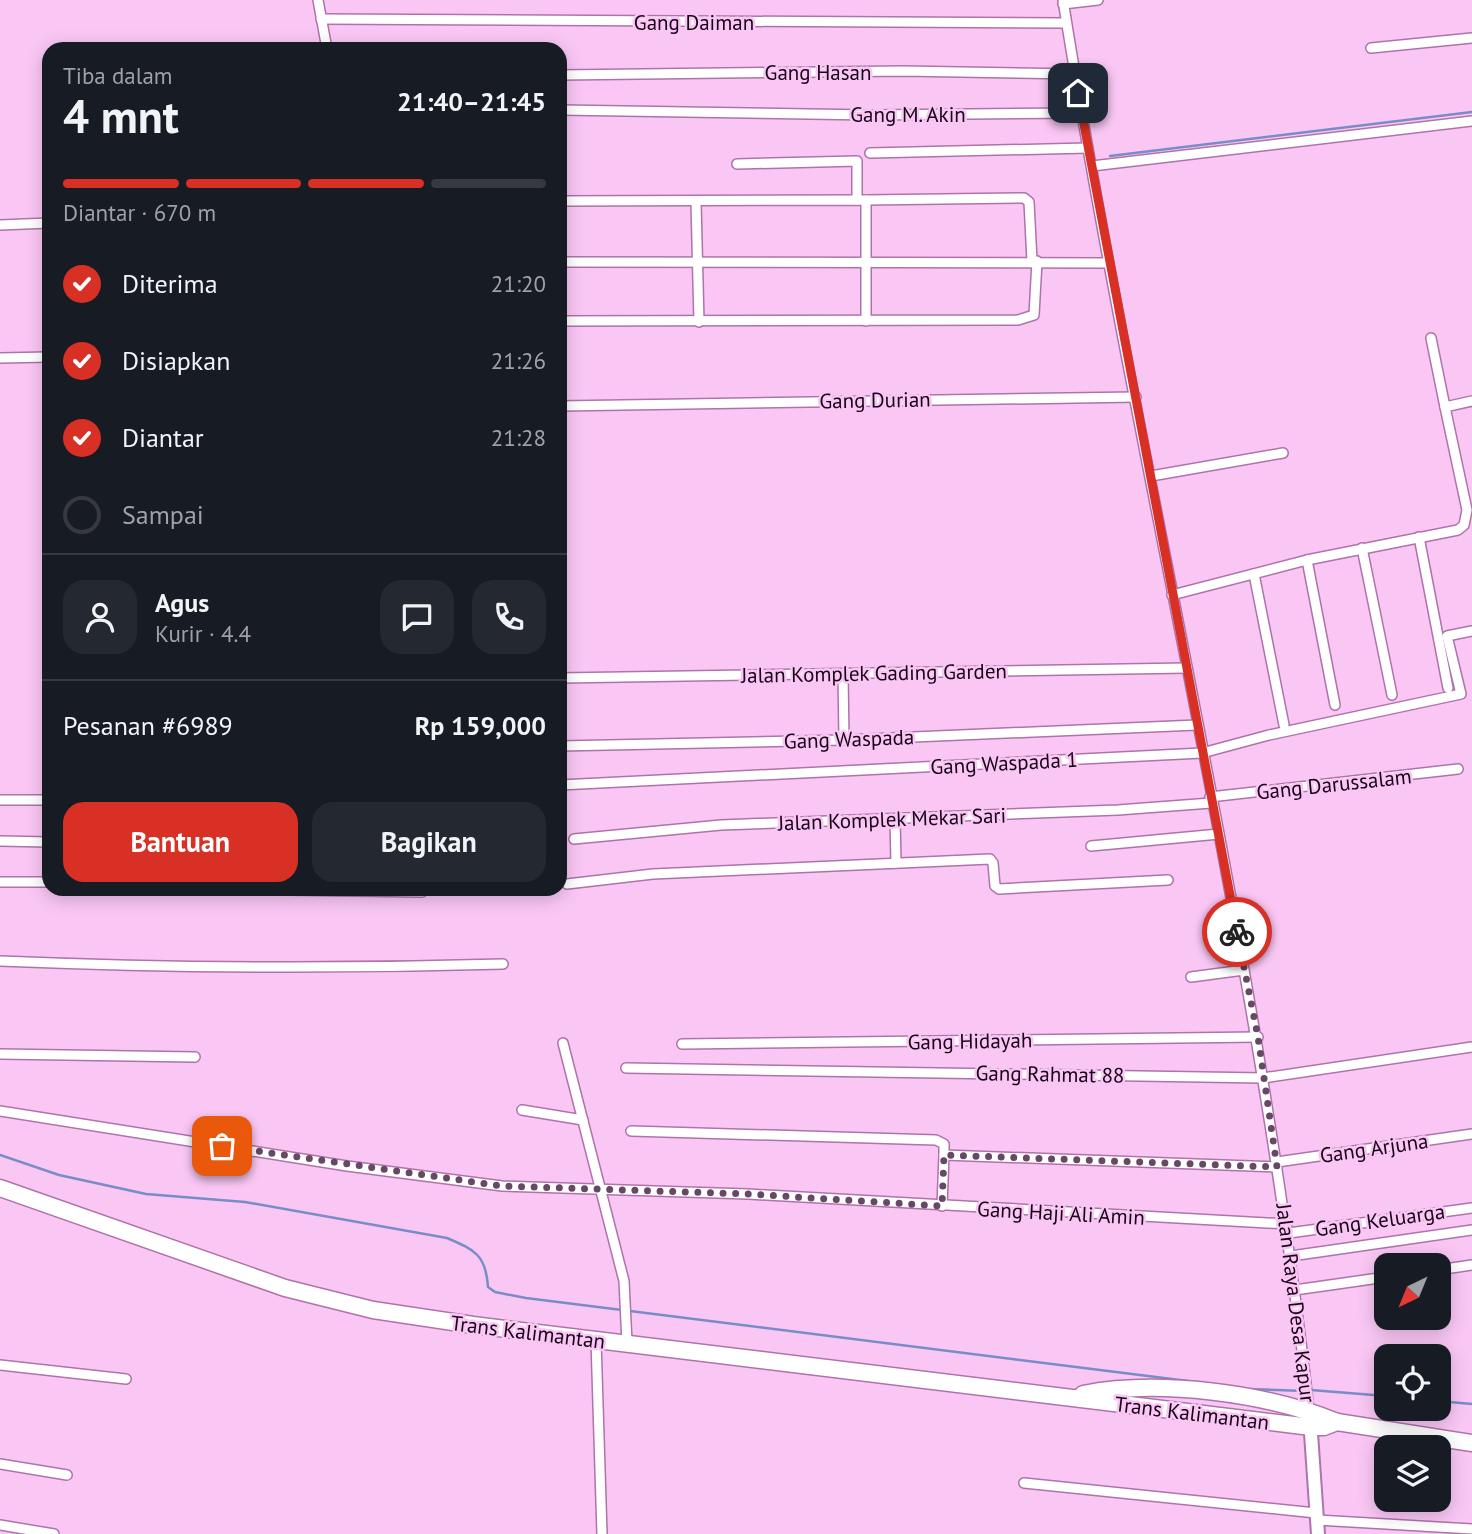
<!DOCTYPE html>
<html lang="id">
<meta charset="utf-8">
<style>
:root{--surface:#171b24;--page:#242831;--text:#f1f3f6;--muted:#9ea1a6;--line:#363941;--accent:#d93025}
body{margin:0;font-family:"PT Sans",sans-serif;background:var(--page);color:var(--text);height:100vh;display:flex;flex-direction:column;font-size:26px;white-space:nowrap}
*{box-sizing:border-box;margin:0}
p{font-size:23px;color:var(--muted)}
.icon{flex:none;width:38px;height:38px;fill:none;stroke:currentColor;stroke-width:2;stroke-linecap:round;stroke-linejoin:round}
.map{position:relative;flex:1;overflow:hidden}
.sheet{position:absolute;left:42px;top:42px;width:525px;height:854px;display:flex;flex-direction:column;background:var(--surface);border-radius:21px;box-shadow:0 4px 18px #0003}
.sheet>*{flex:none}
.needle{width:46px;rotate:223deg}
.buttons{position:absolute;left:1374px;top:1253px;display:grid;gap:14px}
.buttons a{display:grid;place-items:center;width:77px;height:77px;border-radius:14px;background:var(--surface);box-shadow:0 4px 18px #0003;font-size:35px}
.pin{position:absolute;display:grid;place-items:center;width:60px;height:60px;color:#fff;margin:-30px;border-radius:14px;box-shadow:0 4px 10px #0006}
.courier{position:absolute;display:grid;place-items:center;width:70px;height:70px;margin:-35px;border:5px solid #d93025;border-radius:50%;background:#fff;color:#222;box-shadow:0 2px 9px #0007}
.summary em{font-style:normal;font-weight:700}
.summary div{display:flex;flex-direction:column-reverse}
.summary{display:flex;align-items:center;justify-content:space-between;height:119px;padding:0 21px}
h1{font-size:46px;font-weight:700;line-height:52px}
.bar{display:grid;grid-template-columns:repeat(4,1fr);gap:10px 7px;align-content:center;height:84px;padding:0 21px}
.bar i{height:9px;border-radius:5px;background:var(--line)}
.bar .selected{background:var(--accent)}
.bar p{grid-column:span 4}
.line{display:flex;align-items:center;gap:18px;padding:0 21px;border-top:2px solid var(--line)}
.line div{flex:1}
.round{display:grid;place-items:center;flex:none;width:74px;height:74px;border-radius:21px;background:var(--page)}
ol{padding:0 21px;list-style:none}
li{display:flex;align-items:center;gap:21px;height:77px}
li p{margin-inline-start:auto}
li .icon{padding:7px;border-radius:50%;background:var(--accent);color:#fff;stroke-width:4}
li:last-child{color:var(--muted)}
li i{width:38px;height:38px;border:4px solid var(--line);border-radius:50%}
.primary-button{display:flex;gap:14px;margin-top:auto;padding:14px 21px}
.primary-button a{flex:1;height:80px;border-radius:21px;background:var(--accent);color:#fff;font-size:28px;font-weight:700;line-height:80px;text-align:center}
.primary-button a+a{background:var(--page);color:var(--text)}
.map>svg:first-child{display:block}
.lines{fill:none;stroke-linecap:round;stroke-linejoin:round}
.stream{stroke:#788cc7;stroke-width:2.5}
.minor-casing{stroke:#ae73aa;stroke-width:12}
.tertiary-casing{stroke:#ae73aa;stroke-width:16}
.trunk-casing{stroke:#ae73aa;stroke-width:19}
.minor{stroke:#fff;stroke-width:9}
.tertiary{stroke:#fff;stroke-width:12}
.trunk{stroke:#fff;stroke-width:16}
.done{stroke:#674865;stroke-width:7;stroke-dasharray:0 12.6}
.route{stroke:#d93025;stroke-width:9}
.labels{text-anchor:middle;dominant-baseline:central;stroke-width:5;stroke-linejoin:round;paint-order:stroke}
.street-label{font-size:21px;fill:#180418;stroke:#fac7f5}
</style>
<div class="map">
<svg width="1472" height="1534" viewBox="0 0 1472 1534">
<rect width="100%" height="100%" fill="#fac7f5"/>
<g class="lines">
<g class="stream">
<polyline points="1110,156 1472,112"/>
<path d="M0 1155 59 1175 146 1194 245 1202 447 1238C475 1250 486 1255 488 1287L495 1292 526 1298 1196 1382"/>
<polyline points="1248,1389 1304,1391"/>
<polyline points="1311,1390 1386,1396"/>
<polyline points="1438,1401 1472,1404"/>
</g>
<g class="minor-casing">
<g id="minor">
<polyline points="318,0 327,49"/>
<path d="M1063 0C1138 471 1256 935 1309 1410"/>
<polyline points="1063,4 1098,0"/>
<polyline points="321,19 1066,23"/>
<polyline points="1371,48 1472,38"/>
<polyline points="560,75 903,71 1075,74"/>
<polyline points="560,110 871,115 1080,113"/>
<polyline points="870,153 1088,148"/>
<polyline points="737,164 857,161 857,200"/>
<polyline points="1092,166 1472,121"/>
<polyline points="866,200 1024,198 1029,202 1032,261"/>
<polyline points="560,201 866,200 866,321"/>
<polyline points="696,202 699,322"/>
<polyline points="0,225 49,223"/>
<polyline points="560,262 1108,263"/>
<polyline points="560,321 1018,320 1034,315 1037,261"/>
<polyline points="1431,338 1445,407"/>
<polyline points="0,358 49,357"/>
<polyline points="560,406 1136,397"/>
<polyline points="1151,476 1283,453"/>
<polyline points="1419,537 1448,688"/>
<polyline points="1362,548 1392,695"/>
<polyline points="1307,560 1335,705"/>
<polyline points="1254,574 1284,725"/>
<polyline points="1172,595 1307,560 1458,530 1464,525 1467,510 1445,407 1472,401"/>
<polyline points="843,674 844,740"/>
<polyline points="560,678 1187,668"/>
<polyline points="560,746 844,740 1197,725"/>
<polyline points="560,785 1202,753 1269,735 1461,694 1447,636 1472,631"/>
<polyline points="1210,797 1458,769"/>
<polyline points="0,800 49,800"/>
<polyline points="895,819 896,863"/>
<polyline points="574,839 721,825 1118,810 1211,803"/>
<polyline points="0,841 49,842"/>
<polyline points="1091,846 1219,834"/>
<polyline points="0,882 49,882"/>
<polyline points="567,884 653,874 990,859 993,863 995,886 999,889 1168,880"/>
<polyline points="227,889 422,892"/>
<path d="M0 961C168 968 335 969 503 964"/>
<polyline points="1191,977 1244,970"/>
<polyline points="563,1043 624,1281 627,1343"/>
<polyline points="682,1044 1258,1037"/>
<polyline points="0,1054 195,1057"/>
<polyline points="626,1068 1263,1078 1472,1047"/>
<polyline points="522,1110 583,1120"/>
<polyline points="0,1111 347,1166 502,1186 748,1194 1287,1224"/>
<polyline points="631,1131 936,1140 944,1144 944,1155 1277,1167"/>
<polyline points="1277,1162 1472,1134"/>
<polyline points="942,1206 944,1155"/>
<polyline points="1289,1233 1472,1208"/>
<polyline points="1291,1256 1472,1230"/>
<polyline points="1438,1270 1472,1265"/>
<polyline points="1295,1290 1386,1277"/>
<polyline points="596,1340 602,1534"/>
<polyline points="0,1365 126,1379"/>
<polyline points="0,1464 67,1475"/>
<polyline points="1024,1483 1316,1513"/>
<polyline points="1317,1520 1472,1529"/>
<polyline points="0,1525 54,1534"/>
</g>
</g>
<g class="tertiary-casing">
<polyline id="tertiary" points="1310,1419 1318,1534"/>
</g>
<g class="trunk-casing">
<g id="trunk">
<polyline points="0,1188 285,1288 373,1310 473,1325 1311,1427 1324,1427 1337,1422 1472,1443"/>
<path d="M1083 1394C1158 1379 1266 1393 1337 1422"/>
</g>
</g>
<use href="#minor" class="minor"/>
<use href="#tertiary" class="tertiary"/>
<use href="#trunk" class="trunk"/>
</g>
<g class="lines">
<polyline class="done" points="222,1146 502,1186 748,1194 942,1206 944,1155 1277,1167 1258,1037 1237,932"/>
<polyline class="route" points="1078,93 1237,932"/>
</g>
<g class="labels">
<g class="street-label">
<text x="694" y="22">Gang Daiman</text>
<text x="818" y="72">Gang Hasan</text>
<text x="908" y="114">Gang M. Akin</text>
<text transform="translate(875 400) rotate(-1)">Gang Durian</text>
<text transform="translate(874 673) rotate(-1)">Jalan Komplek Gading Garden</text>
<text transform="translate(849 739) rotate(-2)">Gang Waspada</text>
<text transform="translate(1004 763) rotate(-3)">Gang Waspada 1</text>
<text transform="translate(1334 784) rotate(-6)">Gang Darussalam</text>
<text transform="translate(892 819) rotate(-2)">Jalan Komplek Mekar Sari</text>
<text transform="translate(970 1041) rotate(-1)">Gang Hidayah</text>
<text transform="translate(1050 1074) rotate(1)">Gang Rahmat 88</text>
<text transform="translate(1374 1148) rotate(-8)">Gang Arjuna</text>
<text transform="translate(1061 1213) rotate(3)">Gang Haji Ali Amin</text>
<text transform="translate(1380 1220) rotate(-8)">Gang Keluarga</text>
<text transform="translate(1296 1303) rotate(83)">Jalan Raya Desa Kapur</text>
<text transform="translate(528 1332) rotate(7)">Trans Kalimantan</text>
<text transform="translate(1192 1413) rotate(7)">Trans Kalimantan</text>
</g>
</g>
</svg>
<div class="buttons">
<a><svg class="needle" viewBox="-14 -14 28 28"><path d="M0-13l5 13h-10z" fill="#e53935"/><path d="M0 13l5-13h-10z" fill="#9ea1a6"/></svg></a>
<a><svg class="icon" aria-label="locate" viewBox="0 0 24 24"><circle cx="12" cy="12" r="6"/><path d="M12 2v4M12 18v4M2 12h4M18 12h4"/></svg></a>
<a><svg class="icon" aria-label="layers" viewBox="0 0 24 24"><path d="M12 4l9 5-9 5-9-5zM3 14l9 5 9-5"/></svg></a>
</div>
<div class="pin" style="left:222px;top:1146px;background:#ea580c"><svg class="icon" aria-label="bag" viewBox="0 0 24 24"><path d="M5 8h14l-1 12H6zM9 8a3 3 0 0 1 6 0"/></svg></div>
<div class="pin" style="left:1078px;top:93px;background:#1f2937"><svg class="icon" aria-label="home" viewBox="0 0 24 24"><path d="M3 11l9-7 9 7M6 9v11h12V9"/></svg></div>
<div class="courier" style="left:1237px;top:932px"><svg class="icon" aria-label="bike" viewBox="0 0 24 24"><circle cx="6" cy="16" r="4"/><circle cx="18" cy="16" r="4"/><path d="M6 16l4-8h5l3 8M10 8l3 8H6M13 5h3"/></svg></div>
<section class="sheet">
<div class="summary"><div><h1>4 mnt</h1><p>Tiba dalam</p></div><em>21:40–21:45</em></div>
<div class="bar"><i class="selected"></i><i class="selected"></i><i class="selected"></i><i></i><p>Diantar · 670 m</p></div>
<ol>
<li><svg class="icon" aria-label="check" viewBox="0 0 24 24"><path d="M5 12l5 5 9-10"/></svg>Diterima<p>21:20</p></li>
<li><svg class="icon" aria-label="check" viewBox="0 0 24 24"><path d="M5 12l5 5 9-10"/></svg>Disiapkan<p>21:26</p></li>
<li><svg class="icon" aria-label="check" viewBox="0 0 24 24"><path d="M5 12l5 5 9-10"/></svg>Diantar<p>21:28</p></li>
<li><i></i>Sampai</li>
</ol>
<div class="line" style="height:126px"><a class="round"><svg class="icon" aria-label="person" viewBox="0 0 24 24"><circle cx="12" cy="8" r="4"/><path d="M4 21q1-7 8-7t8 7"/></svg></a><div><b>Agus</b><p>Kurir · 4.4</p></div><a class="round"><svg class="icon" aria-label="chat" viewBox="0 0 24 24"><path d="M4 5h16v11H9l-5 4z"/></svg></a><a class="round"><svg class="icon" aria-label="phone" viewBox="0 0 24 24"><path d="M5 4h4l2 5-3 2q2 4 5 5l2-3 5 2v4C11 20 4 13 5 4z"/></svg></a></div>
<div class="line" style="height:91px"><div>Pesanan #6989</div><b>Rp 159,000</b></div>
<div class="primary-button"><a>Bantuan</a><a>Bagikan</a></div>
</section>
</div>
